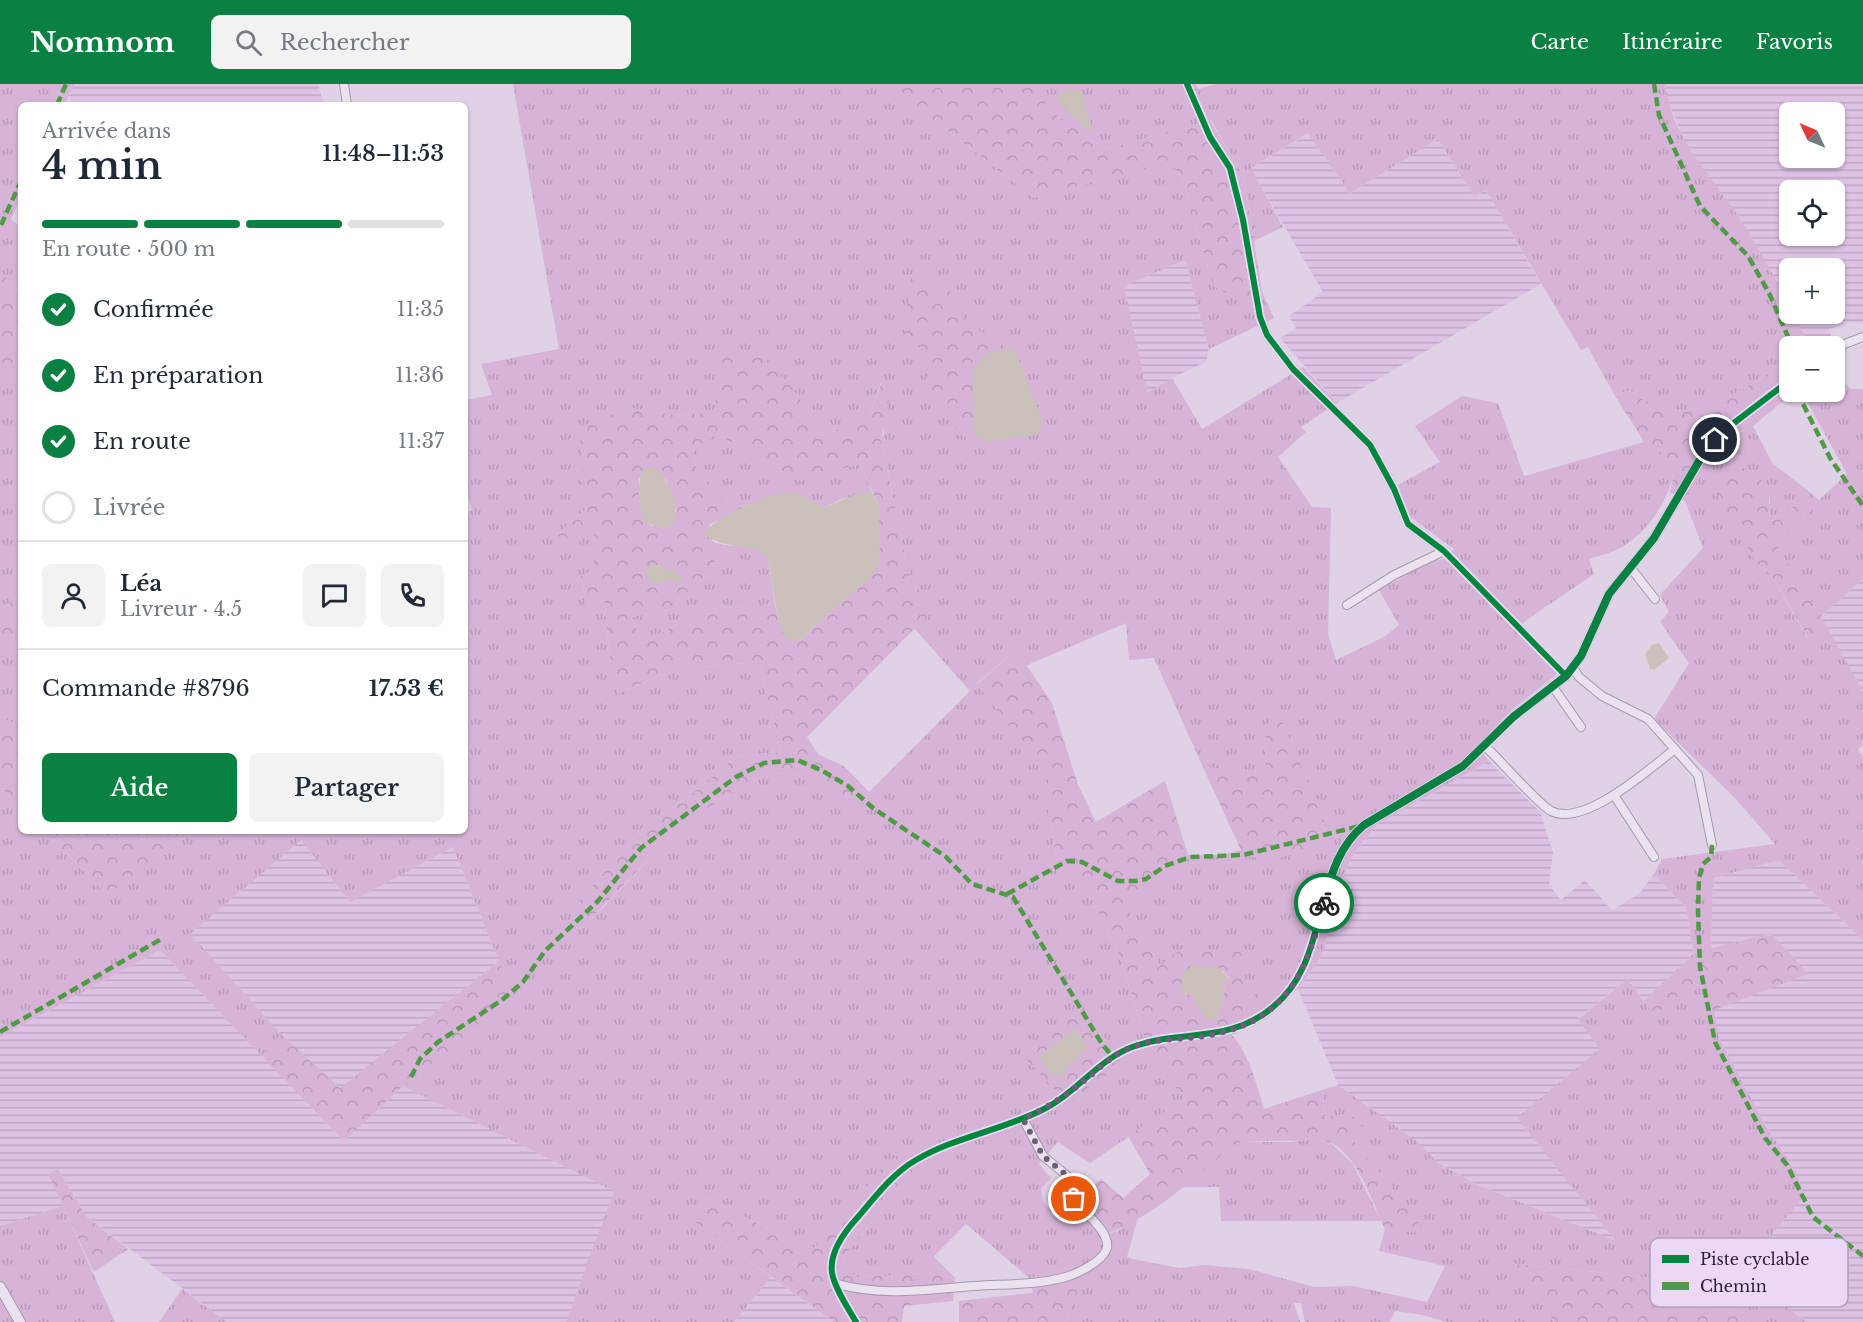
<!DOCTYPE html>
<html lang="fr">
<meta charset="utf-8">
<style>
:root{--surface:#fff;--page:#f2f2f3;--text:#1f2937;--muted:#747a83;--line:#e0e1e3;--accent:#0b8043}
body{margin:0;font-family:"Libre Baskerville",serif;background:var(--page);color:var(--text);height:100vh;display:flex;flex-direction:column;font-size:22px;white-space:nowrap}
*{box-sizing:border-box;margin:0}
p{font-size:20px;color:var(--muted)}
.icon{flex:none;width:33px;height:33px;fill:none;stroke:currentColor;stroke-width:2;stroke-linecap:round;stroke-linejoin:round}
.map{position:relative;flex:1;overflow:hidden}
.drawer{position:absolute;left:18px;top:18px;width:450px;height:732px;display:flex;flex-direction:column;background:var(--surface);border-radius:9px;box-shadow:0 2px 4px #0004}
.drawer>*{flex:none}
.needle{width:39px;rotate:314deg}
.controls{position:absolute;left:1779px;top:18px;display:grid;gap:12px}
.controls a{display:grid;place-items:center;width:66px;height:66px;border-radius:9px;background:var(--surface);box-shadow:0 2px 4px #0004;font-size:30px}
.pin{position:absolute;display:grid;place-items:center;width:51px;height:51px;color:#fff;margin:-26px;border:3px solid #fff;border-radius:50%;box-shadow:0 2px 6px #0007}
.courier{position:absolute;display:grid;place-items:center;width:60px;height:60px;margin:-30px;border:4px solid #0b8043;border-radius:50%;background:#fff;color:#222;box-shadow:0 2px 8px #0007}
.headline em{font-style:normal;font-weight:600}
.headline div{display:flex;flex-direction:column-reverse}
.headline{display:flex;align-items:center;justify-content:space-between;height:102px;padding:0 24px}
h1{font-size:39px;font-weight:600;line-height:45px}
.bar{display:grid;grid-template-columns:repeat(4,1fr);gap:9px 6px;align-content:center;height:72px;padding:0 24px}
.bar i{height:8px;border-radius:4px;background:var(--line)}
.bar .current{background:var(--accent)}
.bar p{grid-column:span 4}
.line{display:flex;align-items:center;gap:15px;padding:0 24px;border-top:2px solid var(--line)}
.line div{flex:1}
.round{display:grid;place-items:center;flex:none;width:63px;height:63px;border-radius:9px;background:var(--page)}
ol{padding:0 24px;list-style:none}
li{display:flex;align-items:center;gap:18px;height:66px}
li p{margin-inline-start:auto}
li .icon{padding:6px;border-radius:50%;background:var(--accent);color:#fff;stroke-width:4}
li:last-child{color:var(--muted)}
li i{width:33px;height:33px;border:3px solid var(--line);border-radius:50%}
.cta{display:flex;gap:12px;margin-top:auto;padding:12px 24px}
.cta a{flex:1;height:69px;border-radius:9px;background:var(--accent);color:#fff;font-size:24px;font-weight:600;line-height:69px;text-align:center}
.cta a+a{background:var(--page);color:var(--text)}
header{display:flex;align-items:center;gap:36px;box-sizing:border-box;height:84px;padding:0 30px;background:var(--accent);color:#fff}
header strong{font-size:28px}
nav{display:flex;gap:33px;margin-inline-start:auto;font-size:21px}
.search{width:420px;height:54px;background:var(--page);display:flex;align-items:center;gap:15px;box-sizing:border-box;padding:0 21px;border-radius:9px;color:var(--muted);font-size:22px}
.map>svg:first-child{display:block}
.farmland{fill:url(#farmland-rules);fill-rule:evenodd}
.grass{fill:url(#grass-tufts);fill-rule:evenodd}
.forest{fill:url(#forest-crowns);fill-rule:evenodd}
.water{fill:#cbc1bb}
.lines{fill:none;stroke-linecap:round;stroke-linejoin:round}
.minor-casing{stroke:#a499ac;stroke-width:10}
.tertiary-casing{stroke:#a499ac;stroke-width:12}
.minor{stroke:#eae2ee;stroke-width:8}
.tertiary{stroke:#eae2ee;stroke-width:10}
.quiet{stroke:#4f9a45;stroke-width:4.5;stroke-dasharray:9 4.5;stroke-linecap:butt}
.cycleway-casing{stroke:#ecd7f6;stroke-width:10}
.cycleway{stroke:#00873e;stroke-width:6}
.done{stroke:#6b5e78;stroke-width:6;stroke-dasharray:0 10.8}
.route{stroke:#0b8043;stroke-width:8}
.key{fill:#ecd7f6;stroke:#b2a0be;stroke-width:1.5}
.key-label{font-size:16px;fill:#2c203c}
</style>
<header>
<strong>Nomnom</strong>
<div class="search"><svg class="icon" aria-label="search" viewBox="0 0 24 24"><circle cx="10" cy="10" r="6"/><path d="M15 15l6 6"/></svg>Rechercher</div>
<nav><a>Carte</a><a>Itinéraire</a><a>Favoris</a></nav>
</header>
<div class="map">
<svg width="1863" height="1238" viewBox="0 0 1863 1238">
<defs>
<pattern id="farmland-rules" width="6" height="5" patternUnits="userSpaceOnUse" patternTransform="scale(1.5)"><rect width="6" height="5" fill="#ddc2e5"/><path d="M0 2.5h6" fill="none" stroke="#bea6c5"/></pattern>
<pattern id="grass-tufts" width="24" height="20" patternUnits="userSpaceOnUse" patternTransform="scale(1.5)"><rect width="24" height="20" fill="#d6b3d7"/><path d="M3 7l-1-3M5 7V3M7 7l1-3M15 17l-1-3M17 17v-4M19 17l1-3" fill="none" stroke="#b89ab9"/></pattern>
<pattern id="forest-crowns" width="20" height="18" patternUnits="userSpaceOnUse" patternTransform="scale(1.5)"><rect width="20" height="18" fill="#d6b3d7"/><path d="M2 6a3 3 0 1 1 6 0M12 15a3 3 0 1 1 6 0" fill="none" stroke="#b89ab9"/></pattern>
</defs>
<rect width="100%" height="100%" fill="#dfd1e6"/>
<g class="farmland">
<polygon points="74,0 318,0 324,21 73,21 69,12"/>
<path d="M1665 0H1863V239L1852 238 1829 245 1833 258 1825 262H1810L1793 230H1834V184H1790L1789 221 1737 131 1689 68 1667 14ZM1790 28H1834V74H1790ZM1790 106H1834V152H1790Z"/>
<polygon points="1309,49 1350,109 1438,55 1474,112 1486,106 1541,200 1337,319 1280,254 1296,244 1289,232 1323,208 1250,84"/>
<polygon points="1185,176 1209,265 1206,278 1172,294 1147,310 1123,202"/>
<polygon points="1863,495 1863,608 1820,533"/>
<polygon points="1489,677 1540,728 1553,768 1549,801 1561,816 1585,796 1612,826 1639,810 1654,790 1686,824 1694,869 1644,917 1628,895 1578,934 1600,964 1618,1158 1478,1101 1438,1079 1418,1059 1338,1001 1298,905 1324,868 1335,808 1353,771 1377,740"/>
<polygon points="301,755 350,818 453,763 499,877 340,1005 281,950 189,850"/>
<polygon points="1779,776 1863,856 1863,1238 1806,1238 1741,1187 1797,1090 1764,1039 1719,954 1714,925 1808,889 1711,866 1713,794"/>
<polygon points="160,866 344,1057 403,1002 615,1107 566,1238 227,1238 86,1132 58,1085 49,1090 63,1122 0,1142 0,953"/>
<polygon points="771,1193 834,1238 734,1238"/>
</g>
<g class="grass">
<polygon points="0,0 74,0 65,21 21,21 21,114 11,135 21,144 21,207 0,189"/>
<path d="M513 0H887L892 9 938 39 1034 114 1168 77 1182 93 1213 202 1245 219 1262 208 1274 234 1209 265 1185 176 1124 202 1147 309 1172 294 1202 345 1303 283 1337 319 1301 343 1306 348 1278 373 1312 423 1331 424 1328 550 1336 576 1384 553 1399 541 1379 506 1431 477 1444 475 1454 465 1409 432 1398 401 1440 378 1415 342 1462 312 1498 319 1524 392 1644 358 1659 367 1674 388C1668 416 1650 445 1625 461 1615 468 1601 471 1589 475L1594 490 1515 544 1557 590 1513 625 1477 662 1489 677 1377 740 1353 771 1335 808 1324 868 1298 905 1274 899 1248 914 1240 868 1160 881 1130 839 1129 815 1190 777 1188 771H1221L1241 766 1255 776 1279 630 1266 642 1265 686 1245 691 1202 681 1154 574 1129 576 1126 539 1025 582 1016 566 977 599 1048 694V726L1056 775 1083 799 1118 868 1151 972 1185 1014 1090 1079 1058 1058 1039 1080 1051 1094 1041 1105 1043 1118 1057 1132 1079 1114 1101 1152 1118 1147 1138 1133 1127 1173 1133 1175 1179 1184 1205 1181 1249 1185 1314 1203 1353 1202 1427 1218 1445 1182 1379 1167 1385 1145 1427 1149 1350 1052 1326 1033 1322 1006 1338 1001 1419 1059 1438 1079 1478 1101 1616 1157 1517 1034 1600 965 1578 935 1628 895 1654 931 1699 896 1706 928 1714 925 1719 954 1764 1039 1797 1090 1804 1112 1741 1187 1806 1238H1749L1702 1199 1507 1179 1544 1221 1554 1238H1447L1423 1231 1395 1227 1390 1238H1305L1301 1219H1294L1300 1238H1065L1081 1202 1071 1185 1029 1194 966 1140 934 1172 930 1190 857 1193 844 1185 845 1171 915 1085 867 1098 815 1164 792 1158 707 1113 689 1134 771 1193 734 1238H566L614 1107 403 1002 515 917 453 763 350 818 301 756 190 850 281 950 262 972 160 866 0 953V709L4 707 21 724V747H44L108 811 194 747H465V430L472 426 465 404V316L492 311 481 280 559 265ZM724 292 790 301 824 350 869 332 881 299 884 350 881 354 909 491 932 525 914 544 970 607 869 708 862 721 804 691 774 689 742 702 680 742 593 834 571 827 645 741 686 715 737 672 781 668 759 578 677 585 619 609 611 582 604 516 587 521 581 493 594 485V444L558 450 585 425 631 324 675 331 721 328 715 319Z"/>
<path d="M1041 0H1195L1198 5 1217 0H1665C1674 58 1708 86 1738 132 1749 149 1759 166 1769 184 1777 198 1789 213 1790 230H1793L1810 262H1790L1789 291 1781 282C1750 301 1699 337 1661 324 1650 321 1639 312 1629 306L1615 312 1588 263 1581 266 1486 106 1474 112 1438 55 1350 109 1308 49 1251 84 1283 143 1254 157 1244 93 1211 36 1105 65 1045 23V3Z"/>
<polygon points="21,280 21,509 0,526 0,298"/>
<polygon points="1835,290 1851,305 1863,305 1863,495 1820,533 1778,464 1819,416 1847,390 1802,308 1834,308"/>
<path d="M1753 342 1772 379 1811 409 1783 431 1770 437V411L1759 483 1771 490 1807 554 1826 541 1863 608V661L1858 665 1863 673V856L1779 776 1713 794 1711 866 1694 869 1686 824 1654 790 1662 775 1775 760 1734 713 1654 635 1689 579 1660 538 1669 528 1660 511 1703 464 1685 417C1702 389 1722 354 1753 342Z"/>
<path d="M717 350 797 396 860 380 872 408 841 415 824 424C784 399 774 417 733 424L696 384 693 364Z"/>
<polygon points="725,461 757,464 768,473 775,520 707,525 642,559 632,533 668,526 708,490"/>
<polygon points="21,553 21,634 11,638 0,632 0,577"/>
<polygon points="1313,1055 1331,1059 1353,1080 1381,1137 1221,1137 1219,1103 1184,1103 1235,1058 1291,1058"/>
<polygon points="63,1122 115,1238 0,1238 0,1142"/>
<polygon points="182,1205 227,1238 159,1238"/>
</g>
<g class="forest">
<polygon points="887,0 1041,0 1045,3 1045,23 1105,65 1210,36 1244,93 1262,208 1245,219 1213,202 1182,93 1168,78 1034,114 938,39 891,9"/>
<polygon points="0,189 21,207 21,280 0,298"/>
<polygon points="911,193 954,209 966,240 998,256 1002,266 988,269 973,285 974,349 964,354 925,305 928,271 904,250"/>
<path d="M724 268 761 272 790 301 824 350 869 332 882 298 890 300 888 326 881 354 909 491 933 526 807 653 819 671 844 682 869 708 862 721 804 691 774 689 742 702 680 742 592 834 571 827 645 741 686 715 737 672 781 668 759 578 677 585 618 609 611 582 604 516 587 522 581 492 594 485V444L565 469 558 450 585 425 579 343 631 324 675 331 720 328 715 319 724 292 711 282ZM717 350 797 396 860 380 879 422 823 534 801 556 778 535 775 520 707 525 642 559 632 533 668 526 708 490 725 461 713 458 709 441 748 422 733 424 696 384 693 364ZM639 394 666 395 676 428 659 441 650 442 640 420Z"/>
<path d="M1781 282 1789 291 1790 308H1794L1753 342 1737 349 1703 388 1685 417 1670 408 1674 388 1659 367 1646 361 1615 312 1629 306C1639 312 1650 321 1661 324 1699 337 1750 301 1781 282Z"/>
<path d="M1741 383C1769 394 1769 410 1771 437L1783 431 1811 409 1819 416 1778 464 1826 541 1808 554 1771 490 1759 483 1716 408V402L1722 394Z"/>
<polygon points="21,509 21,553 0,577 0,526"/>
<path d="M1016 566 1052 619 1078 701 1096 738 1165 697 1190 777 1130 815V839L1160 881 1184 863 1241 868 1248 914 1274 899 1298 905 1266 935 1232 951C1250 972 1256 999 1264 1025L1322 1006 1326 1033 1350 1029 1364 1045 1351 1053 1428 1150 1385 1145C1372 1118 1360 1076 1332 1059 1322 1054 1252 1058 1235 1058 1201 1090 1146 1139 1100 1152L1079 1114 1101 1095 1123 1114 1150 1090 1128 1052 1184 1014 1151 972 1118 868 1083 799 1056 775 1048 726V694L977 600ZM1208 885 1223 887 1229 894 1222 900 1225 905 1217 935 1195 919V911L1181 909Z"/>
<polygon points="1279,629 1332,757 1283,773 1254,776 1241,766 1202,681 1245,691 1265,686 1266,642"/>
<polygon points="0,632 11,638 21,634 21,724 4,707 0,709"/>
<polygon points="44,747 194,747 108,811"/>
<polygon points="1771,849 1808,890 1706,929 1699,896 1654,931 1644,917 1694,869"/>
<polygon points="499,877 516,917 403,1002 344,1057 262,972 281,950 340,1004"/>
<polygon points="1083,922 1120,976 1100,997 1067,1019 1027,976 1029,963"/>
<polygon points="900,1069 915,1085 845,1171 844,1184 857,1193 930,1190 933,1172 955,1194 953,1217 904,1222 902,1238 834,1238 689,1134 707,1113 792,1158 815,1164 867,1098"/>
<polygon points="58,1085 86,1132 128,1165 94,1188 48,1090"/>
<polygon points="1506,1179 1702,1199 1749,1238 1554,1238 1544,1221"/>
<polygon points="1071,1185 1081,1202 1065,1238 959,1238 959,1217 1033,1209 1029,1194"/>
</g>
<g class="water">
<polygon points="1070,4 1082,7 1092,45 1086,45 1056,15"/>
<polygon points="1014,264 1043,338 1036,351 987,358 974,349 973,285 988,269"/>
<path d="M655 383C670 398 678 418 674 440L667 445 644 439C640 421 636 401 643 384Z"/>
<path d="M872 408 879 422 880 479 867 497 823 534 801 556 795 557 785 553 778 535 768 473C749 458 724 466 704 450 714 433 765 411 786 409 800 408 813 417 824 424L856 410Z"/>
<polygon points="658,481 682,492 682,496 678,498 668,496 661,500 651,498 644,489 649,482"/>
<polygon points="1659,559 1669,574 1654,586 1650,585 1645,570 1652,561"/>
<polygon points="1204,880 1208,885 1218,883 1229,895 1222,900 1225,905 1217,935 1206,935 1195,919 1195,911 1181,909 1183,890 1192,881 1201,883"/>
<polygon points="1075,945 1088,963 1066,984 1064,993 1050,990 1039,972"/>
</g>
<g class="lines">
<g class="minor-casing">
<g id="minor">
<polyline points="344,0 347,21"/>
<polyline points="1187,0 1210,53 1230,84 1243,136 1260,233 1267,251 1293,285 1370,361 1394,405 1408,440 1444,467 1566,592"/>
<polyline points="1834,264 1863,253"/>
<polyline points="1630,483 1655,515"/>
<polyline points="1347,521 1394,491 1444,467"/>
<polyline points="1573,584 1579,593 1602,612 1648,635 1698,691 1712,761"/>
<polyline points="1553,603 1581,643"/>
<path d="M1485 662C1500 676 1537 719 1551 727 1584 744 1649 685 1675 665"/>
<polyline points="1614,711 1654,773"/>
<path d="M838 1200C882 1213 930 1205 975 1202 1004 1200 1034 1201 1062 1194 1075 1191 1103 1178 1107 1164 1110 1147 1083 1128 1074 1115L1076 1099 1043 1072 1023 1035"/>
<path d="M856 1238C848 1224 835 1205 832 1189 829 1168 845 1147 858 1133 875 1113 893 1089 916 1076 955 1053 1002 1046 1042 1026 1077 1009 1099 974 1135 962 1184 945 1229 960 1273 923 1331 876 1309 788 1364 741L1463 682 1523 625 1566 592 1581 572 1609 510 1654 454 1702 373 1730 342 1790 296"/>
</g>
</g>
<g class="tertiary-casing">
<polyline id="tertiary" points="0,1203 20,1238"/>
</g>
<use href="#minor" class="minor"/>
<use href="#tertiary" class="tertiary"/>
<g class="quiet">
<polyline points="1654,0 1659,31 1700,122 1748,172 1769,209 1792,262"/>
<polyline points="57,21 66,0"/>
<polyline points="1,141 21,97"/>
<polyline points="1797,308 1830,374 1863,422"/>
<polyline points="1712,761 1711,773 1703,780 1699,794 1698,827 1700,883 1715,958 1765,1054 1787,1081 1813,1133 1863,1172"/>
<polyline points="1007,810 1067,777 1082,778 1118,797 1136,797 1146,795 1165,782 1190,773 1243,771 1364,741"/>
<polyline points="0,948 163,854"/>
<polyline points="411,993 420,975 438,958 502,916 523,898 545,867 598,817 641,764 736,693 764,679 797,676 821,686 848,702 873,724 946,773 972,800 1013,813 1102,960 1113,973"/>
</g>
<g class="cycleway-casing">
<g id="cycleway">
<polyline points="1187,0 1210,53 1230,84 1243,136 1260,233 1267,251 1293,285 1370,361 1394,405 1408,440 1444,467 1566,592"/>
<path d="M856 1238C848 1224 835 1205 832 1189 829 1168 845 1147 858 1133 875 1113 893 1089 916 1076 955 1053 1002 1046 1042 1026 1077 1009 1099 974 1135 962 1184 945 1229 960 1273 923 1331 876 1309 788 1364 741L1463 682 1523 625 1566 592 1581 572 1609 510 1654 454 1702 373 1730 342 1790 296"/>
</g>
</g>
<use href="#cycleway" class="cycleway"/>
</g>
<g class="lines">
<path class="done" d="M1074 1115 1076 1099 1043 1072 1023 1035C1046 1024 1066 1012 1085 996 1098 986 1110 973 1125 966 1148 955 1173 956 1197 953 1282 943 1306 894 1324 819"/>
<path class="route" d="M1324 819C1331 789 1340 761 1364 741L1463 682 1513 633 1566 592 1581 572 1609 510 1654 454 1702 372 1715 356"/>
</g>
<rect x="1650" y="1154" width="198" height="69" rx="9" class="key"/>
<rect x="1662" y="1171" width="27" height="8" fill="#00873e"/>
<rect x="1662" y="1198" width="27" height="8" fill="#4f9a45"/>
<g class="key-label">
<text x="1700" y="1181">Piste cyclable</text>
<text x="1700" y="1208">Chemin</text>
</g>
</svg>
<div class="controls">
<a><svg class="needle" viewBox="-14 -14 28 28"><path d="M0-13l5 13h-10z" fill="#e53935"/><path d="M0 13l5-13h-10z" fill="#747a83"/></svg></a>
<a><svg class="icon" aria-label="locate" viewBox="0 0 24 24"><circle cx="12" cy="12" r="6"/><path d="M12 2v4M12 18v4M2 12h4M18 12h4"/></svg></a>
<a>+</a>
<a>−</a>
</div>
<div class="pin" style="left:1074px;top:1115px;background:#ea580c"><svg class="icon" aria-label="bag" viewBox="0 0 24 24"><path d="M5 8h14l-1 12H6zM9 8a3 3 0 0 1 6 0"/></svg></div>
<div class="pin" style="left:1715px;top:356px;background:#1f2937"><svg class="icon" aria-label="home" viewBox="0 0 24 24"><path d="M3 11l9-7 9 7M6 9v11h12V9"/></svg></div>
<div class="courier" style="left:1324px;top:819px"><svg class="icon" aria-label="bike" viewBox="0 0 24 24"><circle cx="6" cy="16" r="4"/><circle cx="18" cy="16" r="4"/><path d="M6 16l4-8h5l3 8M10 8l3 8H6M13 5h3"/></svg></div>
<section class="drawer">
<div class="headline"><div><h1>4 min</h1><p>Arrivée dans</p></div><em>11:48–11:53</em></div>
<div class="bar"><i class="current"></i><i class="current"></i><i class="current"></i><i></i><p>En route · 500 m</p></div>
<ol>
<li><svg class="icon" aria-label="check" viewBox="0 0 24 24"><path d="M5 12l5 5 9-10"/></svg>Confirmée<p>11:35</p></li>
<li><svg class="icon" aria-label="check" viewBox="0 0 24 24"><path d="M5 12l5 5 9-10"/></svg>En préparation<p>11:36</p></li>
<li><svg class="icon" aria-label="check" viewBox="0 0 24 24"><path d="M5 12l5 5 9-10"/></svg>En route<p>11:37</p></li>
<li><i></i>Livrée</li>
</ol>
<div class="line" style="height:108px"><a class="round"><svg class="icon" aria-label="person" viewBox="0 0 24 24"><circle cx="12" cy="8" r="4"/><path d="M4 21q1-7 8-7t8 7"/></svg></a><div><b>Léa</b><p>Livreur · 4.5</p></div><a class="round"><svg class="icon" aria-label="chat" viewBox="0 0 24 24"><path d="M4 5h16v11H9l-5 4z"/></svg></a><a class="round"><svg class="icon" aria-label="phone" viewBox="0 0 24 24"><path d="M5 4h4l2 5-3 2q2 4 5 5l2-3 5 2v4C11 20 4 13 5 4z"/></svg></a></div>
<div class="line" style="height:78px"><div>Commande #8796</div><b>17.53 €</b></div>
<div class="cta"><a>Aide</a><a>Partager</a></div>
</section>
</div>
